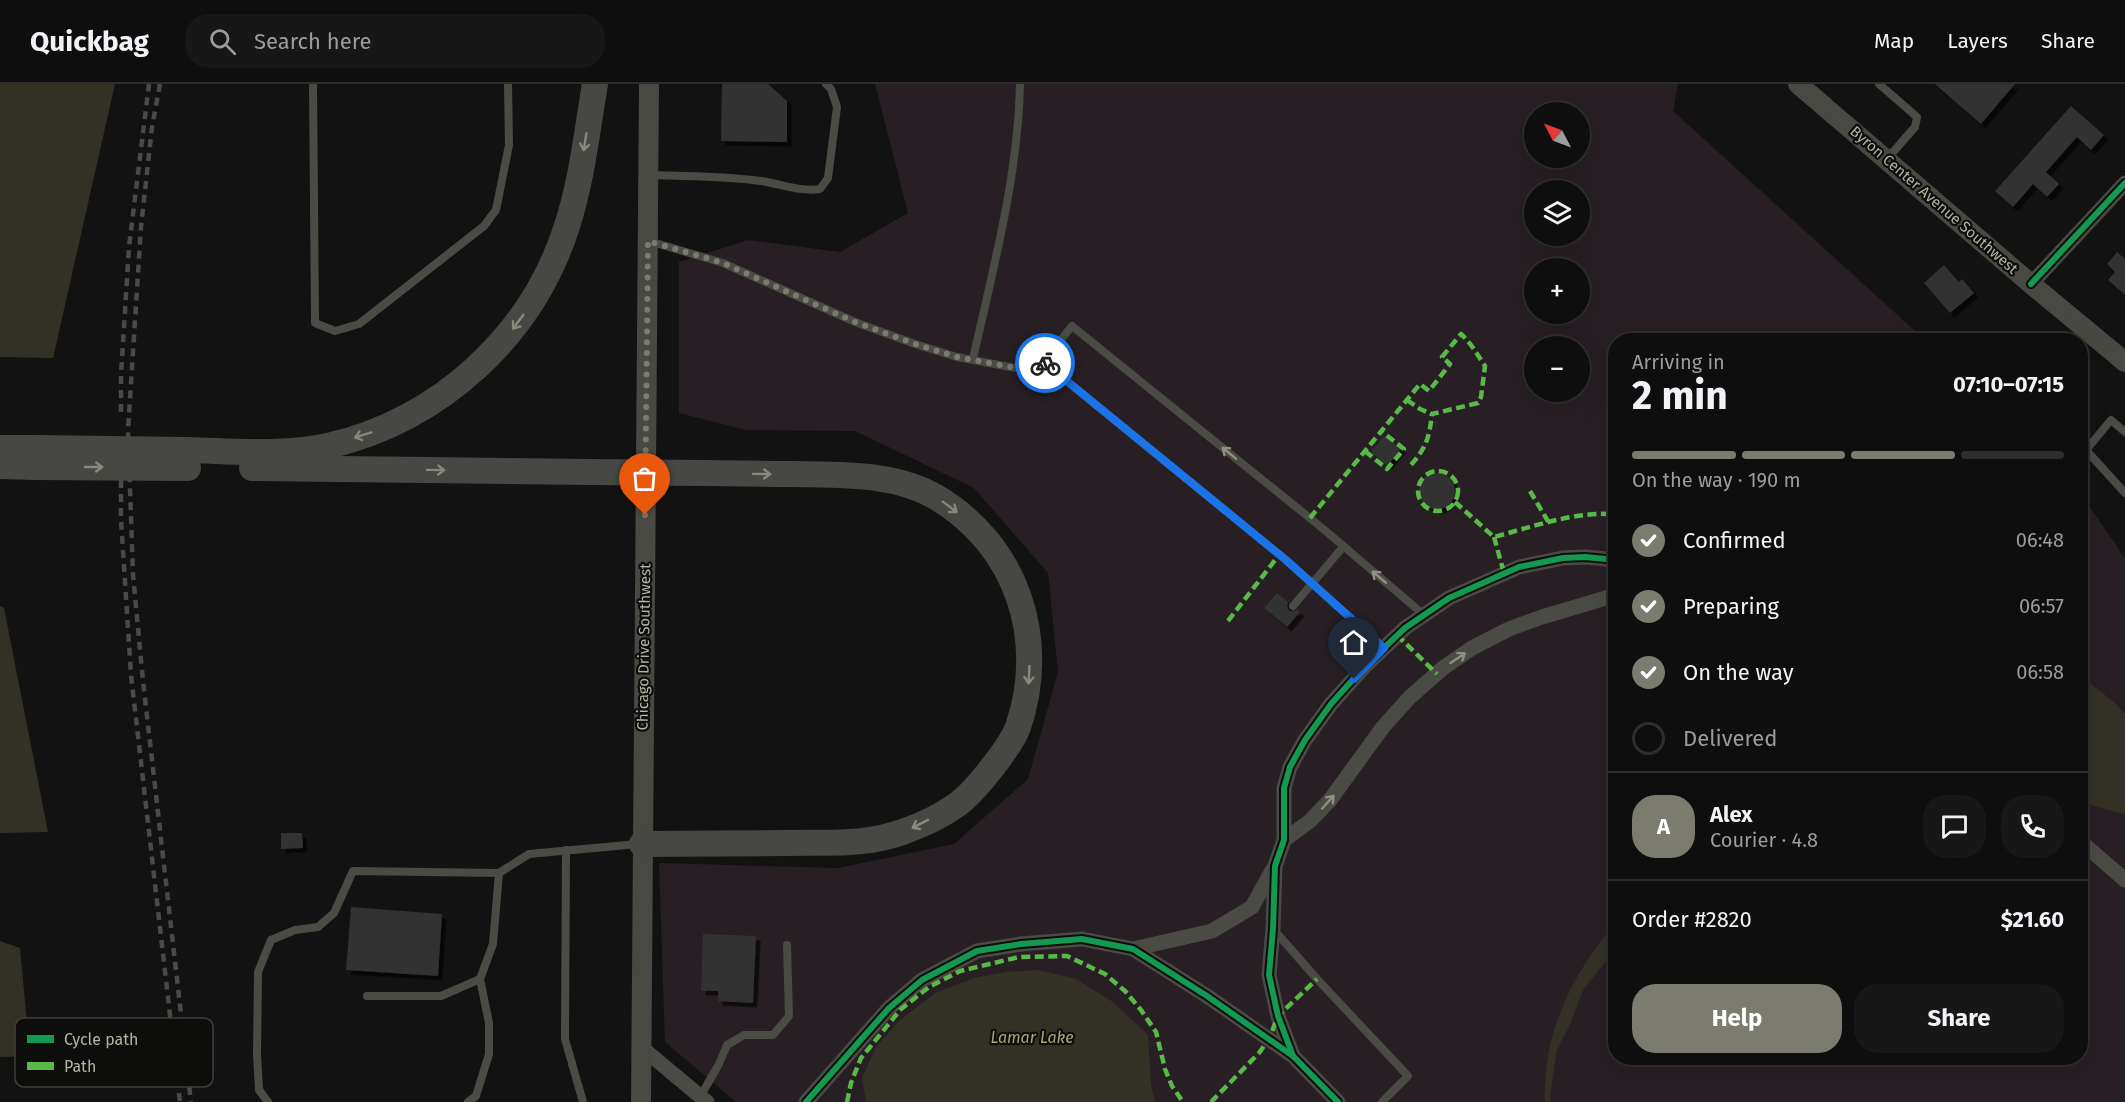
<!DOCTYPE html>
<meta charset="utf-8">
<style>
:root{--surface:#0e0e0e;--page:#171717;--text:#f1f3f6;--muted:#9b9c9e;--line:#2e2e2e;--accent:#7b7b70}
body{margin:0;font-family:"Fira Sans",sans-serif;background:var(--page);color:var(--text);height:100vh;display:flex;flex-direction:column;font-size:22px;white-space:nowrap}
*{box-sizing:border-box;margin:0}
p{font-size:20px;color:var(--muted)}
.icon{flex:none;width:33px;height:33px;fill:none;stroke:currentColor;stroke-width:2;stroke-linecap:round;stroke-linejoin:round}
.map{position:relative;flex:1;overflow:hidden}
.drawer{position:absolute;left:1608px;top:249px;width:480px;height:732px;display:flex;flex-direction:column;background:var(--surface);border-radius:24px;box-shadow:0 6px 24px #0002,0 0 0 2px var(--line)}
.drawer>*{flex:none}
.needle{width:39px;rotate:311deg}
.fabs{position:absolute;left:1524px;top:18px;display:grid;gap:12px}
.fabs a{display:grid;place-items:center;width:66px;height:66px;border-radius:50%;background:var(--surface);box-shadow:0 6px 24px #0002,0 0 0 2px var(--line);font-size:30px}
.pin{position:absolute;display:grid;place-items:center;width:51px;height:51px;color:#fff;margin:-62px -26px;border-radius:50% 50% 50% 0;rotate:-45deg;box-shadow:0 0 6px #0007}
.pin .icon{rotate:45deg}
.courier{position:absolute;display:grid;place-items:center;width:60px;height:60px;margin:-30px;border:4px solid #1a73e8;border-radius:50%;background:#fff;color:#222;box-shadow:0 2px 8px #0007}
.summary em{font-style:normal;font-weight:700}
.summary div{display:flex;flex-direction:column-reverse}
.summary{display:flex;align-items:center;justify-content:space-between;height:102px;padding:0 24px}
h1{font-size:39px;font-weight:700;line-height:45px}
.bar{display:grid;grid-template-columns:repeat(4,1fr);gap:9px 6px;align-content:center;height:72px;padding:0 24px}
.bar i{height:8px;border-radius:4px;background:var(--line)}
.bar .on{background:var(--accent)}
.bar p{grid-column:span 4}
.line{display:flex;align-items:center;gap:15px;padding:0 24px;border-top:2px solid var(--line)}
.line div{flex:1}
.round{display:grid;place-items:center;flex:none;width:63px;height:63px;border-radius:24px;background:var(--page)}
ol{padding:0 24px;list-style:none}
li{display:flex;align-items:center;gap:18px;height:66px}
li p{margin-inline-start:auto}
li .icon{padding:6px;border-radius:50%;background:var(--accent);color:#fff;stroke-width:4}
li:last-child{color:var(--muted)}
li i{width:33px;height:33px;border:3px solid var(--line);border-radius:50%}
.action{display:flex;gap:12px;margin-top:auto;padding:12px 24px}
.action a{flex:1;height:69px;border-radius:24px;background:var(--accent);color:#fff;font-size:24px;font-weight:700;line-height:69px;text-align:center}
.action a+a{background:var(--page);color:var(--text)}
header{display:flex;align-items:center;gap:36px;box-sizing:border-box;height:84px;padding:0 30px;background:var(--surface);border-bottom:2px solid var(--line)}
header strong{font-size:28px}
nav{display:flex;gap:33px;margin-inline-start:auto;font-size:21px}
.search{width:420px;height:54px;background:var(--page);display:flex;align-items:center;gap:15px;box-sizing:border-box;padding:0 21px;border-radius:24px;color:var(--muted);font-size:22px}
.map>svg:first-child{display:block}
.green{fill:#271f24;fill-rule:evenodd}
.water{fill:#333026}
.building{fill:#313130;filter:url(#shadow)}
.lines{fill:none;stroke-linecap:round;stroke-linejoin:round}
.lane{stroke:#4b4b46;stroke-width:8}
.street{stroke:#4b4b46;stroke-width:15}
.secondary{stroke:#494944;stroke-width:20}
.highway{stroke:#474744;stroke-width:26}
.rail{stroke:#4a4a46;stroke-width:4.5;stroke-dasharray:8 6;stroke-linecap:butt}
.highway-bridge{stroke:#474744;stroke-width:26}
.quiet{stroke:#58b947;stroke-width:4.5;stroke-dasharray:9 4.5;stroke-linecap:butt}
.cycleway-casing{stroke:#0d0e0c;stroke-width:10}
.cycleway{stroke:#139951;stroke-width:6}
.oneway{stroke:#88887c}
.oneway2{stroke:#8f8f82}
.done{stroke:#7b7b70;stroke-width:6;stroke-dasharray:0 10.8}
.route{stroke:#1a73e8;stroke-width:8}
.labels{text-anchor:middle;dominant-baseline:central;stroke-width:4.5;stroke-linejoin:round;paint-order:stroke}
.street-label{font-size:15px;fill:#b4b4a2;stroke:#0d0e0c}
.water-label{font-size:16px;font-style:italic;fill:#b0a478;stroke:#0d0e0c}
.key{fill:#0d0e0c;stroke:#3f4039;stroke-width:1.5}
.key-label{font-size:16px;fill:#b4b4a2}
</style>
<header>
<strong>Quickbag</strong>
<div class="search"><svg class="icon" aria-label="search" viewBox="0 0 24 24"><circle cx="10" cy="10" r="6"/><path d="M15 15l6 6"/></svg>Search here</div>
<nav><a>Map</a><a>Layers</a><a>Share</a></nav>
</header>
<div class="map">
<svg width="2125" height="1018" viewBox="0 0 2125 1018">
<defs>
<filter id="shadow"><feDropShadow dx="4.5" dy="4.5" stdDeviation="0" flood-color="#0009"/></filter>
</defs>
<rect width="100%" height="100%" fill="#121212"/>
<path class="green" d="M875 0H1678L1673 27 1925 256H1616V974H2080L2081 410 2125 474V1018H736L665 958 659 779 838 784 954 760 1028 695 1058 588 1048 489 974 404 855 347 746 346 679 329V178L748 156 840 168 908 129ZM1534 28H1580V74H1534ZM1534 106H1580V152H1534ZM1534 184H1580V230H1534ZM1534 262H1580V308H1534Z"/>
<g class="water">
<polygon points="0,0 115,0 53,274 0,273"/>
<polygon points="0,522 4,524 48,748 0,749"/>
<polygon points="2081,592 2115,619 2125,630 2125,730 2093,722 2081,712"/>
<path d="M1615 840V866L1583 906 1569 943 1557 965 1550 1012 1551 1018H1545C1542 951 1572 889 1615 840Z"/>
<polygon points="0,857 20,864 30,972 0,973"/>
<polygon points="1039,886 1076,895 1113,918 1148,951 1151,1001 1155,1018 866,1018 862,994 876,963 898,938 935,909 974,894 1005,888"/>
</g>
<g class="building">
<polygon points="722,0 768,0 787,17 787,58 721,57"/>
<polygon points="1935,0 2015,0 1981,40"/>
<polygon points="2071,22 2104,51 2091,66 2077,53 2046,88 2059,100 2047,113 2033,100 2013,123 1995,107"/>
<polygon points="2117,168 2125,175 2125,211 2108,196 2115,188 2107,180"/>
<polygon points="1944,181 1959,198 1962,195 1974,209 1950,229 1924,199"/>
<polygon points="1384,352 1401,365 1387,382 1371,368"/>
<circle cx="1437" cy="407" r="18"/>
<polygon points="1277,509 1288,518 1287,523 1290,527 1298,526 1300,528 1287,543 1264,524"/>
<polygon points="281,749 302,749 303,764 281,765"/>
<polygon points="351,823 442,830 438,892 346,886"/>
<polygon points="703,850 756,852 753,919 718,917 718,907 701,907"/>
</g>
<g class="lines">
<g class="lane">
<polyline points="313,0 315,239 335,247 359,240 484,142 496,126 509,61 508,0"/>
<polyline points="1879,0 1917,33 1915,43 1887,75"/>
<path d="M650 91C687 92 724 92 761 97 781 100 800 108 820 105L828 94 837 23 831 5 826 0"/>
<polyline points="649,157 723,179 855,238 915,260 957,273 1026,286 1043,278"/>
<path d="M973 275C993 185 1018 93 1020 0"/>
<polyline points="2125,348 2111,336 2086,366 2125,409"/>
<polyline points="1293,522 1343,463"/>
<polyline points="1384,564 1286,476 1043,278 1072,242 1327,448 1424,531"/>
<polyline points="566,766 565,955 583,1018"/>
<polyline points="1274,846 1317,895 1408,992 1382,1018"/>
<polyline points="367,912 441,912 480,895 493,860 499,789 529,770 638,760"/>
<polyline points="1832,974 1843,977"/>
<polyline points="700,1013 719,980 727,961 744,951 773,951 789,932 787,861"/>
<polyline points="268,1018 259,1006 257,971 258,888 271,856 295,846 318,843 334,829 353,787 499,789"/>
<polyline points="468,1018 476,1012 489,970 489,939 480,895"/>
</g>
<g class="street">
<polyline points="2031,200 2125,99"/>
<polyline points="1284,756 1310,737 1330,716 1383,643 1410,613 1443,584 1472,564 1509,545 1542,533 1616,511"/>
<polyline points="2080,757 2125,796"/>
<polyline points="1133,865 1212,847 1252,823 1273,785"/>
<polyline points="641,963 707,1018"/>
<polyline points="806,1018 889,924 922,896 977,867 1021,860 1082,855 1133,865 1207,912 1293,972"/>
<polyline points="1338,1018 1293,972 1278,932 1269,891 1273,845 1275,782 1284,756 1284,704 1290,683 1305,656 1331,620 1365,582 1405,544 1449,514 1519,483 1563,474 1585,473 1606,475 1616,480"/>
</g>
<g class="secondary">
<polyline points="1798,0 2031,200 2125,278"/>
<polyline points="641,1018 649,0"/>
</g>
<g class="highway">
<polyline points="0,364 36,364"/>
<path d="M187 366C233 367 282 372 328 362 440 336 532 252 567 142 582 96 587 47 595 0"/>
<polyline points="0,382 35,383"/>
<polyline points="252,384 589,388"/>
<path d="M642 760C690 760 738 759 786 759 828 758 866 762 905 747 922 741 941 732 955 722 973 711 1011 662 1018 643 1048 555 1017 461 936 413 895 389 843 391 796 390 765 390 734 389 703 389"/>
</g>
<g class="rail">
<polyline points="160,0 152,43 141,143 128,346 133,491 143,597 191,1018"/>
<polyline points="121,328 121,291 129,163 149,0"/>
<polyline points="121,382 121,435 131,591 180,1018"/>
</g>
<g class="highway-bridge">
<polyline points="36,364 184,366"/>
<polyline points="35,383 188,384"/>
<polyline points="589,388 703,389"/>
</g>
<g class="quiet">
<polyline points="1407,316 1420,325 1432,330"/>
<polyline points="1365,367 1387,385 1404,365 1381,347"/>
<circle cx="1438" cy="407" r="20"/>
<polyline points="1530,407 1549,439"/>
<path d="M1455 418 1494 453C1528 444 1582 425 1616 431"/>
<path d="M1310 434 1420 300 1429 307 1450 280 1442 273 1461 250C1471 259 1477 270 1485 282L1481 313 1478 319 1432 330C1429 355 1426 365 1408 384"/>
<polyline points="1494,453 1504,489"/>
<polyline points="1228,537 1279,471"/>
<polyline points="1397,551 1437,590"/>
<polyline points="847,1018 851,999 861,974 901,925 929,903 960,887 1019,873 1067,872 1105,890 1125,907 1141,926 1156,948 1165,985 1172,1002 1183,1018"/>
<polyline points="1211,1018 1259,969 1269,955 1278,932 1317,895"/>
</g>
<g class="cycleway-casing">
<g id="cycleway">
<polyline points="2031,200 2125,99"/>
<polyline points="806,1018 889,924 922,896 977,867 1021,860 1082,855 1133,865 1207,912 1293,972"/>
<polyline points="1338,1018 1293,972 1278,932 1269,891 1273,845 1275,782 1284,756 1284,704 1290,683 1305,656 1331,620 1365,582 1405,544 1449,514 1519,483 1563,474 1585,473 1606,475 1616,480"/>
</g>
</g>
<use href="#cycleway" class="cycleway"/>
</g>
<defs><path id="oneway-shaft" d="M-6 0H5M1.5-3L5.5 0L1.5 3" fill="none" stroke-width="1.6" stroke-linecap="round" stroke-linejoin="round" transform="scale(1.5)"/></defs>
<g class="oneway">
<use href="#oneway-shaft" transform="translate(585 58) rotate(99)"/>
<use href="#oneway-shaft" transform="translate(518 238) rotate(127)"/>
<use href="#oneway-shaft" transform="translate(363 351) rotate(163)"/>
<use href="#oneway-shaft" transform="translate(94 383)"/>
<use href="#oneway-shaft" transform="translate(436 386) rotate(1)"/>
<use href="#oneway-shaft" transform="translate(762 390) rotate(1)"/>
<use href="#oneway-shaft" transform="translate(950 423) rotate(37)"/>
<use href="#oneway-shaft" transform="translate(1029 591) rotate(93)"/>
<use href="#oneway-shaft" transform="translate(920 740) rotate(153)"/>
</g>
<g class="oneway2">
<use href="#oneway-shaft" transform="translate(1229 369) rotate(-141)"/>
<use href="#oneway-shaft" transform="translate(1379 493) rotate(-140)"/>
<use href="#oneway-shaft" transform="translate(1458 574) rotate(-34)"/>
<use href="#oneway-shaft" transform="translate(1328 718) rotate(-48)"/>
</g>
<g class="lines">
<polyline class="done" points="645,431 648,157 723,179 855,238 915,260 957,273 1026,286 1045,279"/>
<polyline class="route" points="1045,279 1286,476 1384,564 1354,595"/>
</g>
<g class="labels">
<g class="street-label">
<text transform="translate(1934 116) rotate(41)">Byron Center Avenue Southwest</text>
<text transform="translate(644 563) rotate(-89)">Chicago Drive Southwest</text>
</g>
<g class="water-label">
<text x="1032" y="953">Lamar Lake</text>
</g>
</g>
<rect x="15" y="934" width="198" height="69" rx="9" class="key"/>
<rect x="27" y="951" width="27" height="8" fill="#139951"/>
<rect x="27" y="978" width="27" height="8" fill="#58b947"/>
<g class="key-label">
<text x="64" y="961">Cycle path</text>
<text x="64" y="988">Path</text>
</g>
</svg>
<div class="fabs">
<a><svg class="needle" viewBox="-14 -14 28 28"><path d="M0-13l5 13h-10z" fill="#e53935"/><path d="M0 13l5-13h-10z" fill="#9b9c9e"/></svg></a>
<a><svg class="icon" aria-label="layers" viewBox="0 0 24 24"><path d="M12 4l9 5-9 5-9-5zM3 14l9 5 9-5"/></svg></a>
<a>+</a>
<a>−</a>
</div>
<div class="pin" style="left:645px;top:431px;background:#ea580c"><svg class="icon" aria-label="bag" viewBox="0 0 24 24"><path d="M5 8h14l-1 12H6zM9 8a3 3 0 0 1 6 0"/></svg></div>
<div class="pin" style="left:1354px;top:595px;background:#1f2937"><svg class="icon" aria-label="home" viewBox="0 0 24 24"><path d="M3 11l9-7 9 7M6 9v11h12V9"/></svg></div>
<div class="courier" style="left:1045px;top:279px"><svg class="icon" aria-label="bike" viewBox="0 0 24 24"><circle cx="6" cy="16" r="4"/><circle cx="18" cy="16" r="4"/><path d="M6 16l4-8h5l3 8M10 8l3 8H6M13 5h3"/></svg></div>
<section class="drawer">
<div class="summary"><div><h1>2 min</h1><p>Arriving in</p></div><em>07:10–07:15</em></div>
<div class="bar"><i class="on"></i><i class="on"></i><i class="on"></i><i></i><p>On the way · 190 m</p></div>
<ol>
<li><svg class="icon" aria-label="check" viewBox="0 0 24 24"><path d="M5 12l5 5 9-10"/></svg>Confirmed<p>06:48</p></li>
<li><svg class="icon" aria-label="check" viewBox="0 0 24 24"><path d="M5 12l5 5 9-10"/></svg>Preparing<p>06:57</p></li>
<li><svg class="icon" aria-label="check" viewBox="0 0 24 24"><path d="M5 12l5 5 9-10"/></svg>On the way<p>06:58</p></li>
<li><i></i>Delivered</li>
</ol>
<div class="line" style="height:108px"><b class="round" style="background:var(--accent);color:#fff">A</b><div><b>Alex</b><p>Courier · 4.8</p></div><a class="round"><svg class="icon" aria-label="chat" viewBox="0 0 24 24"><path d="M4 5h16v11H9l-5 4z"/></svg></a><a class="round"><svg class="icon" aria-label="phone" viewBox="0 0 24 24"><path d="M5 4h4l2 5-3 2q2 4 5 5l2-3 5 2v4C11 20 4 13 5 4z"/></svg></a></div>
<div class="line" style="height:78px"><div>Order #2820</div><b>$21.60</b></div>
<div class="action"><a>Help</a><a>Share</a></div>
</section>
</div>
